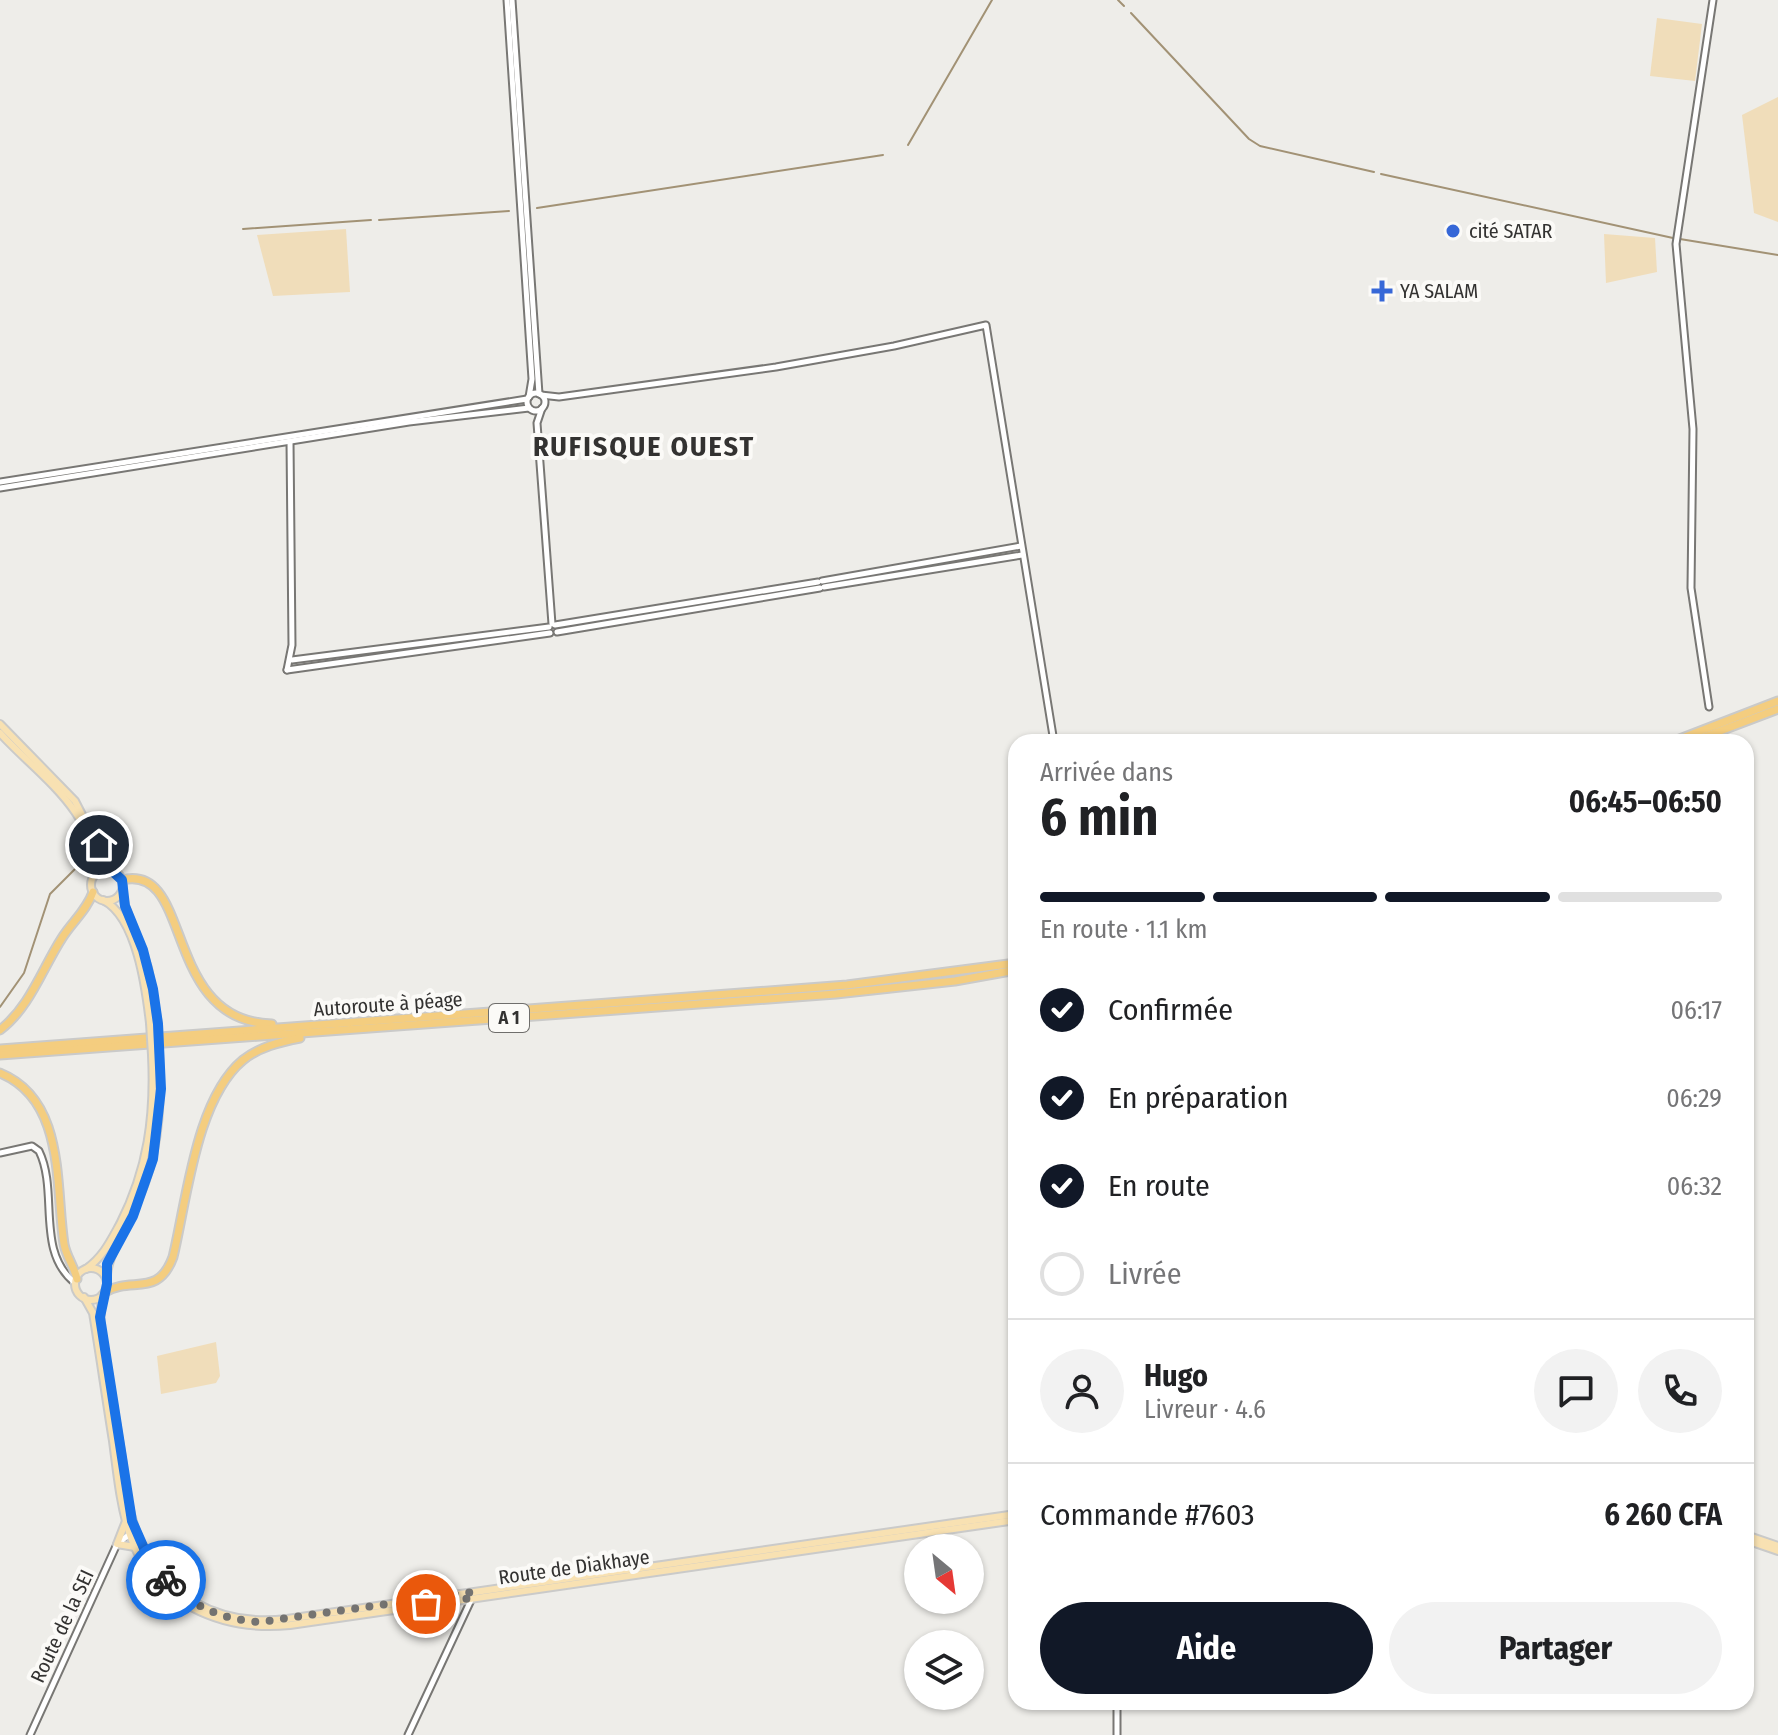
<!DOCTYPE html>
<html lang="fr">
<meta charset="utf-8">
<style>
:root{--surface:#fff;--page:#f2f2f2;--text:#202124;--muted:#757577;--line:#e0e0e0;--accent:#111827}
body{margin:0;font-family:"Fira Sans Condensed",sans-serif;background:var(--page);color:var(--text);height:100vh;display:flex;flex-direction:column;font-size:30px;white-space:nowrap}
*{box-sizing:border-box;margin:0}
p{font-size:26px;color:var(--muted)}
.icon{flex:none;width:44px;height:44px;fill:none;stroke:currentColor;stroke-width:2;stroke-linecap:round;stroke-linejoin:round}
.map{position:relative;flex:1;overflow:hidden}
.drawer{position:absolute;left:1008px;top:734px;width:746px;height:976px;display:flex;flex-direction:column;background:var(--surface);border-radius:24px;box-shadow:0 2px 6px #0004}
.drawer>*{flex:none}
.needle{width:52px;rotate:151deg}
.buttons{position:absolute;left:904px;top:1534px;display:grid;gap:16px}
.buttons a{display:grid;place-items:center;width:80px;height:80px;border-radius:50%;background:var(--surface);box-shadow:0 2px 6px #0004;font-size:40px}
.pin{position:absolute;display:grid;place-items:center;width:68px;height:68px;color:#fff;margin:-34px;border:4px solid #fff;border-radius:50%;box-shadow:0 2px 8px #0007}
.courier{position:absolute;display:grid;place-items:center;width:80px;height:80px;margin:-40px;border:6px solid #1a73e8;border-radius:50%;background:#fff;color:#222;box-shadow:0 2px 10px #0007}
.overview em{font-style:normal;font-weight:700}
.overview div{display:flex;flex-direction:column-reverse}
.overview{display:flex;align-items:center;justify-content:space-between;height:136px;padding:0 32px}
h1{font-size:52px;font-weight:700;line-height:60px}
.bar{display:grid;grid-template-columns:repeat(4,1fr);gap:12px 8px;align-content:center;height:96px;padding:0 32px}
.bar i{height:10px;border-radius:6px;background:var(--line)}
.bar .on{background:var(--accent)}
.bar p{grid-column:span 4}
.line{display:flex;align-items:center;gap:20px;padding:0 32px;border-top:2px solid var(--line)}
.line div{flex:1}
.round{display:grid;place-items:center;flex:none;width:84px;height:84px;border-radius:42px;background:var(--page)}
ol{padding:0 32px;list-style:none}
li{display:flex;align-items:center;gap:24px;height:88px}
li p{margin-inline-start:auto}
li .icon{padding:8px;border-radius:50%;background:var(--accent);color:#fff;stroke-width:4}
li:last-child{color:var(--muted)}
li i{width:44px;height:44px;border:4px solid var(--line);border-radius:50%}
.primary-button{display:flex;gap:16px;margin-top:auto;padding:16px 32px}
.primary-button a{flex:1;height:92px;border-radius:48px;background:var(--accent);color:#fff;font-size:32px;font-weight:700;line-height:92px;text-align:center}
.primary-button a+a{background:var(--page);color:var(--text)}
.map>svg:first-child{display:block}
.green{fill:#f0ddba}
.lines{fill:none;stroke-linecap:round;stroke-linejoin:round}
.stream{stroke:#a29275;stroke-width:2}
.minor-casing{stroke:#787774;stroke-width:9}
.major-casing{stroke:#cacac9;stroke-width:10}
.highway-casing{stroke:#cacac9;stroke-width:11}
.minor{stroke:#fff;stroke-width:5}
.major{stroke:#f8e1b2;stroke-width:6}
.highway{stroke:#f4cd7f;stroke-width:7}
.major-bridge-casing{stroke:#cacac9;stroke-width:10;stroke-linecap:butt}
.major-bridge{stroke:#f8e1b2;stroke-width:6}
.done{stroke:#747371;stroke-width:8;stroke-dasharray:0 14.4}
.route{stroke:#1a73e8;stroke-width:10}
.poi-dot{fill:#3667d7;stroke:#fbfaf7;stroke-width:3}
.labels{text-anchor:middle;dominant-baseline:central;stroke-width:8;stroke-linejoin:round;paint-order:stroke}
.shield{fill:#fbfaf7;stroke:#6f6e6c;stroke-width:2}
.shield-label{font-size:18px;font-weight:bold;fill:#333231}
.poi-label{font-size:20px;fill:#333231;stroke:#fbfaf7;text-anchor:start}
.street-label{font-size:20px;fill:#333231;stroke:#fbfaf7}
.district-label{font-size:28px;font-weight:bold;letter-spacing:2px;fill:#333231;stroke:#fbfaf7}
</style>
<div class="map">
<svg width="1778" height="1735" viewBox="0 0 1778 1735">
<rect width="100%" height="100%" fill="#eeede9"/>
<g class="green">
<polygon points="1657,18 1702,24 1695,81 1650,76"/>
<polygon points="1778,97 1778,222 1754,213 1742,115"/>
<polygon points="346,229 350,292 273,296 257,235"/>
<polygon points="1604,234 1655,238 1657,272 1606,283"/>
<polygon points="216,1342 220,1376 216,1383 161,1394 157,1356"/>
</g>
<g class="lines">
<g class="stream">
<polyline points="1118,0 1124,6"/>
<polyline points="1131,13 1249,139 1260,146 1374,172"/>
<polyline points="908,145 992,0"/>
<polyline points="1381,174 1673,238"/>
<polyline points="537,208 883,155"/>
<polyline points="379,220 509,211"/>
<polyline points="243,229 371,220"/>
<polyline points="1680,239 1778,255"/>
<polyline points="0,1007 24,973 50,894 87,857"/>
</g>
<g class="minor-casing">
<g id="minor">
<polyline points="507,0 532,379 529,397"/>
<polyline points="512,0 539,394"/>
<circle cx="536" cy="402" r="9"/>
<polyline points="541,395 559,397 776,367 894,346 986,325 1054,742"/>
<polyline points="542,408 537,423 552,624"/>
<polyline points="0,482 527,399"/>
<polyline points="0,488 409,422 529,408"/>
<polyline points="822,581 1021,546"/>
<polyline points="824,587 1022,555"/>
<polyline points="555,625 818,582"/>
<polyline points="557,632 820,588"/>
<polyline points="292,660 549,627"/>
<polyline points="287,670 550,633"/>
<polyline points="287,670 292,645 290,441"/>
<polyline points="1709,707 1691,588 1693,429 1676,244 1713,0"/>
<path d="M0 1153 32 1146 39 1151C59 1192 35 1251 75 1283"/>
<polyline points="30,1735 117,1544 130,1534"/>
<polyline points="408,1735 472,1598"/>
<polyline points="1117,1735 1117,1702"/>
</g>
</g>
<g class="major-casing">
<g id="major">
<polyline points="0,724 75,801 110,869"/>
<path d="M0 733C37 774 101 814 93 877"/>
<circle cx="107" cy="885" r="16"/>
<polyline points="122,891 125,906 148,968 158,1024"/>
<path d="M103 900C137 917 146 989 150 1023"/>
<circle cx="91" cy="1284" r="16"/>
<path d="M86 1269C103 1257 110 1242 120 1224 148 1169 155 1116 152 1055"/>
<path d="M107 1280C105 1255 136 1210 145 1183 160 1141 161 1098 159 1054"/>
<path d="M102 1295 100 1324C107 1364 113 1405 120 1446 125 1474 126 1504 136 1531 159 1597 221 1627 287 1619L1016 1514"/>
<path d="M84 1297 93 1313C100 1355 106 1398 113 1441 117 1471 120 1503 129 1532 151 1602 221 1632 290 1625L1016 1520"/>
<polyline points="126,1521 117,1544 135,1547"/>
<polyline points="1746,1535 1778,1546"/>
<polyline points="1746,1540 1778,1551"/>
</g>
</g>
<g class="highway-casing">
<g id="highway">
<polyline points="1672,742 1778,701"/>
<polyline points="1691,742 1778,709"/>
<path d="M122 880C194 862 161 1021 272 1024"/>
<path d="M0 1030C30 1007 42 969 62 938 72 922 87 910 93 892"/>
<polyline points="0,1049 847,985 1016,963"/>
<polyline points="0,1055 836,994 955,981 1016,970"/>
<path d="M0 1073C66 1100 55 1186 64 1244 66 1256 74 1266 77 1279"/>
<path d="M105 1292C132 1276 158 1298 173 1257 187 1199 196 1099 243 1060 259 1047 280 1042 300 1038"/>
</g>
</g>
<use href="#minor" class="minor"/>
<use href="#major" class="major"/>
<use href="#highway" class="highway"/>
<g class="major-bridge-casing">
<g id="major-bridge">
<polyline points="150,1023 152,1055"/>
<polyline points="158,1024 159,1054"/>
</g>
</g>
<use href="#major-bridge" class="major-bridge"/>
</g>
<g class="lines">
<path class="done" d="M166 1580C191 1606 223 1620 260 1622L472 1592V1598L426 1604"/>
<polyline class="route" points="99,845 110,869 122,880 125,906 143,950 153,989 158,1024 161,1089 153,1159 133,1216 107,1264 107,1284 100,1317 132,1521 147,1555 166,1580"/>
</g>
<g class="poi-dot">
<circle cx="1453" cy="231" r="8"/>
<path d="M1378 279h8v8h8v8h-8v8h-8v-8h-8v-8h8z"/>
</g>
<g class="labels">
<rect class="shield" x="489" y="1004" width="40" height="28" rx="6"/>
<g class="shield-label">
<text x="509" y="1018">A 1</text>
</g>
<g class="poi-label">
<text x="1469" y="231">cité SATAR</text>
<text x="1400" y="291">YA SALAM</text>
</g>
<g class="street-label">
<text transform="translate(388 1004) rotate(-4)">Autoroute à péage</text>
<text transform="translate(574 1567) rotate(-8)">Route de Diakhaye</text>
<text transform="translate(62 1626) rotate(-65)">Route de la SEI</text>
</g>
<g class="district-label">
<text x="644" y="446">RUFISQUE OUEST</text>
</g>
</g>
</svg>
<div class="buttons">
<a><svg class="needle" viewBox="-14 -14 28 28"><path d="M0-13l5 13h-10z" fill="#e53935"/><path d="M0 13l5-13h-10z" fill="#757577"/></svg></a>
<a><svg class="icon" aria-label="layers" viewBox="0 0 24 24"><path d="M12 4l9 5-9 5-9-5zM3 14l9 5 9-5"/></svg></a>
</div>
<div class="pin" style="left:426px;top:1604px;background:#ea580c"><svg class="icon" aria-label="bag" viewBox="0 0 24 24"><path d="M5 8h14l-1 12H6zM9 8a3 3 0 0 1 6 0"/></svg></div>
<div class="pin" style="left:99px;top:845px;background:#1f2937"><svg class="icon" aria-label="home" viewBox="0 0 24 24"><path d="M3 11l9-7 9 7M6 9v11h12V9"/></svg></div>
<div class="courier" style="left:166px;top:1580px"><svg class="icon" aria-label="bike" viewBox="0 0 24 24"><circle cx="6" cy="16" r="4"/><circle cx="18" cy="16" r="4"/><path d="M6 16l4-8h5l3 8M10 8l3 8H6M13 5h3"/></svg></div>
<section class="drawer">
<div class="overview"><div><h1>6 min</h1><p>Arrivée dans</p></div><em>06:45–06:50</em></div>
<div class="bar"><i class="on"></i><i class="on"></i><i class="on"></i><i></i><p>En route · 1.1 km</p></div>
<ol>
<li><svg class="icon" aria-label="check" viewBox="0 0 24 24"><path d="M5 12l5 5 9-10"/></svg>Confirmée<p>06:17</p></li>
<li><svg class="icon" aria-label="check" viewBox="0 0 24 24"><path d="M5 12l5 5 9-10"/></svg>En préparation<p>06:29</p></li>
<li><svg class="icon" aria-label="check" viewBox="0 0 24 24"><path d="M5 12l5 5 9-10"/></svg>En route<p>06:32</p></li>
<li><i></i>Livrée</li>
</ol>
<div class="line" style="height:144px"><a class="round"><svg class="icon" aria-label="person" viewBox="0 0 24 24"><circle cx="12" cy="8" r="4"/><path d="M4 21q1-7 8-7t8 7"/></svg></a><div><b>Hugo</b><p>Livreur · 4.6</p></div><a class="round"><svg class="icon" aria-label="chat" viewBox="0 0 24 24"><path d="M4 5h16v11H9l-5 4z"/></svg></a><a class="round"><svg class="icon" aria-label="phone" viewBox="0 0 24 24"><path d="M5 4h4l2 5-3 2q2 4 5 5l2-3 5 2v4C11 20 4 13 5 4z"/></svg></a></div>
<div class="line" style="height:104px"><div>Commande #7603</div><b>6 260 CFA</b></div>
<div class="primary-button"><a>Aide</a><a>Partager</a></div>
</section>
</div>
